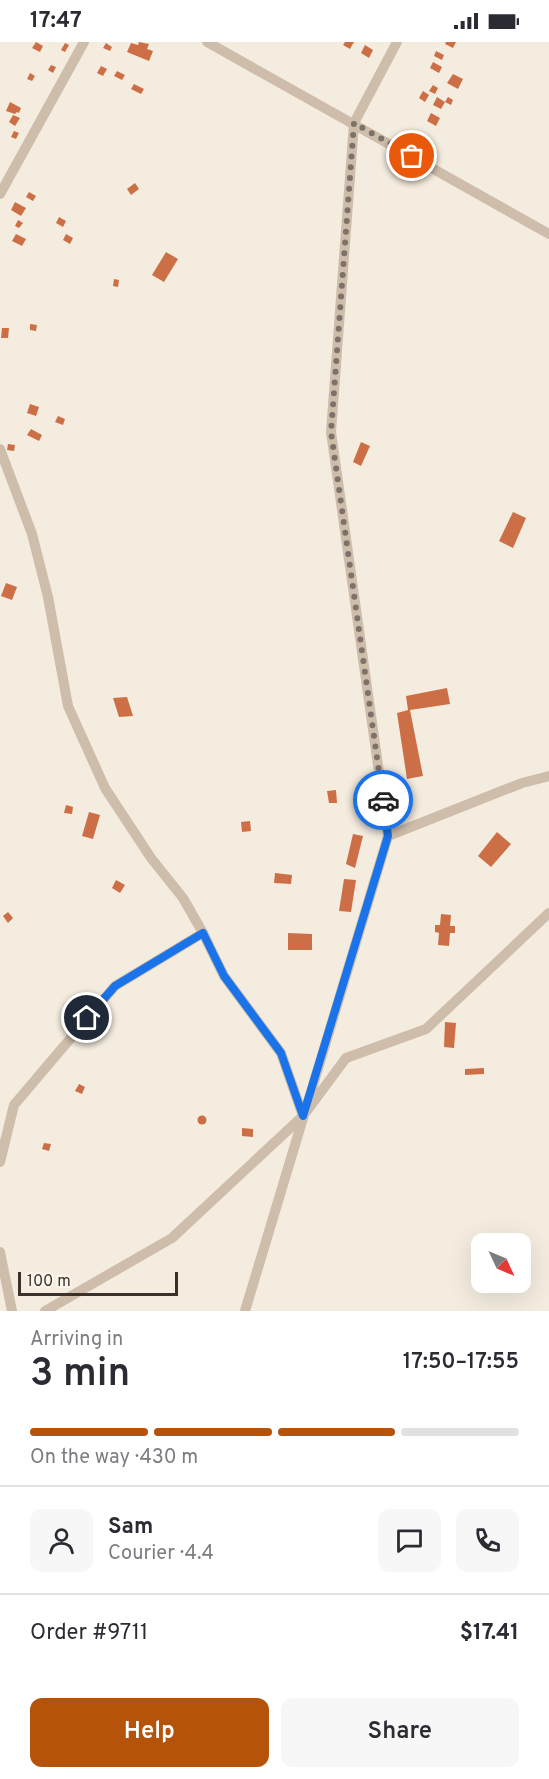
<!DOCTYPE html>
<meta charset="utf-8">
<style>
:root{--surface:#fff;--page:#f7f7f7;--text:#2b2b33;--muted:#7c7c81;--line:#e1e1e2;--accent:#b45309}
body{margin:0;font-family:Overpass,sans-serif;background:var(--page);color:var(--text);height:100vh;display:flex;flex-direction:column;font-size:22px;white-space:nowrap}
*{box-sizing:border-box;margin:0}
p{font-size:20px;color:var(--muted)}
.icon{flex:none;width:33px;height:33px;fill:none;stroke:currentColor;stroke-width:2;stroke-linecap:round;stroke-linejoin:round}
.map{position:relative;height:1269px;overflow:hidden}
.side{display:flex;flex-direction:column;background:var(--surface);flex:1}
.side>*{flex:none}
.needle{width:39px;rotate:134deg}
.tools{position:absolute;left:471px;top:1191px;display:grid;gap:12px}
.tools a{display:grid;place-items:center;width:60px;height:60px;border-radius:12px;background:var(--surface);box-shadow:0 6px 24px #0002;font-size:30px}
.scale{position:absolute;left:18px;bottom:15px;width:160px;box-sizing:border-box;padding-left:6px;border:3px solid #3b302a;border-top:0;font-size:16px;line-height:21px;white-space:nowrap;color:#3b302a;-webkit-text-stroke:4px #fbf5ec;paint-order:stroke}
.pin{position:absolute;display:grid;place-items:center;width:51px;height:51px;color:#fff;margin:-26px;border:3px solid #fff;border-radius:50%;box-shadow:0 2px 6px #0007}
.courier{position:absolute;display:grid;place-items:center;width:60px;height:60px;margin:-30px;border:4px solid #1a73e8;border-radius:50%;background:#fff;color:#222;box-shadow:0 2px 8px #0007}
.head em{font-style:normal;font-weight:600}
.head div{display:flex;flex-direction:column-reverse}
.head{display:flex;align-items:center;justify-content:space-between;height:102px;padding:0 30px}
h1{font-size:39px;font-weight:600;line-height:45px}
.bar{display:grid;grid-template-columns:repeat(4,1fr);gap:9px 6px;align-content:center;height:72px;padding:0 30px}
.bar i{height:8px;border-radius:4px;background:var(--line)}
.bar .on{background:var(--accent)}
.bar p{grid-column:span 4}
.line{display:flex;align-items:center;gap:15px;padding:0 30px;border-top:2px solid var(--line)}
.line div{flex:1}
.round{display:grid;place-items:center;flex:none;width:63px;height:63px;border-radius:12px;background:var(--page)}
.action{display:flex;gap:12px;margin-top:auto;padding:12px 30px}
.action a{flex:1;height:69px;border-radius:12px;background:var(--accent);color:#fff;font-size:24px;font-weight:600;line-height:69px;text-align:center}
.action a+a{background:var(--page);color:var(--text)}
.status{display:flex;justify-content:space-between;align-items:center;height:42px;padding:0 30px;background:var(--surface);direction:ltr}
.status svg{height:16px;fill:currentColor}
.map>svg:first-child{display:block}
.building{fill:#cc6f46}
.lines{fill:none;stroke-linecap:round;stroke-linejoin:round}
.minor{stroke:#cebdaa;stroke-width:10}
.done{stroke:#7c7269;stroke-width:6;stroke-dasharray:0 10.8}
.route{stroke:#1a73e8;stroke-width:8}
</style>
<div class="status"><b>17:47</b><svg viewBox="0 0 49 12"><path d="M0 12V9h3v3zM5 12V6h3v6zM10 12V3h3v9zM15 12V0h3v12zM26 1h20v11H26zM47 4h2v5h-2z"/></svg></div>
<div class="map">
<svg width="549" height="1269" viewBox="0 0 549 1269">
<rect width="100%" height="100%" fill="#f4ecdf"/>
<g class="building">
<polygon points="36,0 43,4 40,10 32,6"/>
<polygon points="139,0 149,2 147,7 153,9 149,19 127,10 131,1 138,3"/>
<polygon points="345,0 354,0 350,7 343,3"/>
<polygon points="446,0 456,0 453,6 445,2"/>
<polygon points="65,1 69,3 65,10 61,8"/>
<polygon points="106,1 112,5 110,9 103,6"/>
<polygon points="365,3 373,8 369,16 361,11"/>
<polygon points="436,9 444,13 442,18 434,14"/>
<polygon points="433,20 442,25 439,31 430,26"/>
<polygon points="51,23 56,25 53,31 48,28"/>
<polygon points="101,24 107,27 103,34 97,31"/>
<polygon points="117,29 125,33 122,38 114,34"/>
<polygon points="30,31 35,34 32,39 27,37"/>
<polygon points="453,32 463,37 458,47 447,41"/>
<polygon points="134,42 144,47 141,52 131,47"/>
<polygon points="433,43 438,46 435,52 429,49"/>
<polygon points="423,49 429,53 425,60 419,56"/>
<polygon points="437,55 445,60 441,67 433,63"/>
<polygon points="448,55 453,58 451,63 445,60"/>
<polygon points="10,60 21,66 19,71 17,70 15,72 6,69"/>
<polygon points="431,71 440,76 436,84 427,79"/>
<polygon points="13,73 20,76 15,84 9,80"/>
<polygon points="14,89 19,91 16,97 11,95"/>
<polygon points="135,141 139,147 131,153 127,147"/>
<polygon points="29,150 36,154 33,159 26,155"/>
<polygon points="15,160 26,166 21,174 11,168"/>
<polygon points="59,175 66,179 63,185 56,181"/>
<polygon points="18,178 23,181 19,186 15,184"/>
<polygon points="16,192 26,197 22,204 12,199"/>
<polygon points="66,192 73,196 70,202 63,198"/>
<polygon points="166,210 178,217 164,240 152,233"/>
<polygon points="114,237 119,238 118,245 113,244"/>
<polygon points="30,282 37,283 36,289 30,288"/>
<polygon points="2,286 9,286 8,296 1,296"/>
<polygon points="30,362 39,365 36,374 27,371"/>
<polygon points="58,374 65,377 63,383 55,380"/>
<polygon points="31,387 42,393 39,399 27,393"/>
<polygon points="361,400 370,404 361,424 353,420"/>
<polygon points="8,402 15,403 14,409 7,408"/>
<polygon points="513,470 526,476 513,506 499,499"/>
<polygon points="6,541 17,545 12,558 1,554"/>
<polygon points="447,646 450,662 410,668 423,734 407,737 397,671 408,668 406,654"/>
<polygon points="127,655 133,674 119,675 113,656"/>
<polygon points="336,748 337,761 329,761 327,749"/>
<polygon points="66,763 73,765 72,772 64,771"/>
<polygon points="89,770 100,773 93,797 82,794"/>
<polygon points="250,779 251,789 242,790 241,780"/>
<polygon points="497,790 511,802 491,825 478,814"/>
<polygon points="353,792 363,794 355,826 346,822"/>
<polygon points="275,831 292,833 291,842 274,841"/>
<polygon points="344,837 356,838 351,870 339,869"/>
<polygon points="116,838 125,843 120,851 112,846"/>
<polygon points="8,870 13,876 8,881 3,874"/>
<polygon points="441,872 451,873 450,884 455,884 455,891 450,891 449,904 438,903 439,891 435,890 435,883 440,883"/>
<polygon points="288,891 312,892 312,908 288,908"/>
<polygon points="445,980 456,981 454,1006 444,1005"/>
<polygon points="484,1026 484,1032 465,1033 465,1027"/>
<polygon points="79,1042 85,1045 82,1052 75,1049"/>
<circle cx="202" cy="1078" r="4.5"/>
<polygon points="242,1086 253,1087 253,1095 242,1094"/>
<polygon points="44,1101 51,1102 49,1109 42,1107"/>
</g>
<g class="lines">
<g class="minor">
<polyline points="207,0 549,192"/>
<polyline points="0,152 84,0"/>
<polyline points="0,407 32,492 48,555 68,664 105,746 151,816 183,856 203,891"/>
<polyline points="388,794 331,390 354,81 397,0"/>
<polyline points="0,1120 14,1063 115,944 203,891 224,934 281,1011 303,1074"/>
<polyline points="0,1210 12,1269"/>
<polyline points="45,1269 172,1196 303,1074 346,1016 426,987 549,871"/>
<polyline points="245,1269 388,794 522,741 549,734"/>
</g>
</g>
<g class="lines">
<polyline class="done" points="383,758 331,390 354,81 412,114"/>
<polyline class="route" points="87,976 115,944 203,891 224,934 281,1011 303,1074 388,794 383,758"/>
</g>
</svg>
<div class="tools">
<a><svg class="needle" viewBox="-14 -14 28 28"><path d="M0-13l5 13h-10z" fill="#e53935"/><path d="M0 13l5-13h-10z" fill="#7c7c81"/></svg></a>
</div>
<div class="scale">100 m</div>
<div class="pin" style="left:412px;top:114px;background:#ea580c"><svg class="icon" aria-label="bag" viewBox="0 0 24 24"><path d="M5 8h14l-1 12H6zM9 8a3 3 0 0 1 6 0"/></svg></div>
<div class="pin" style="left:87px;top:976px;background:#1f2937"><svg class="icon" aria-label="home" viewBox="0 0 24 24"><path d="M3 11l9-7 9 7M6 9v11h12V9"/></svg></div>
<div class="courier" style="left:383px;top:758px"><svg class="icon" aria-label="car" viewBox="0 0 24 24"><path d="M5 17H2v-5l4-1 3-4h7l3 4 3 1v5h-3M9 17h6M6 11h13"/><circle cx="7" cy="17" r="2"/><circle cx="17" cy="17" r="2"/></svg></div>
</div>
<section class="side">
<div class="head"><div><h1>3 min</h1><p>Arriving in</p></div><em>17:50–17:55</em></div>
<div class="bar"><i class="on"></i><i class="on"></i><i class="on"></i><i></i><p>On the way · 430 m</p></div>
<div class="line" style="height:108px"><a class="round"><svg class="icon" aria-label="person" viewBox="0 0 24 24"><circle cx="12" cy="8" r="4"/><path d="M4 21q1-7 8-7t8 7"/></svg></a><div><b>Sam</b><p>Courier · 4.4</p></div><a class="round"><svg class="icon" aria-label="chat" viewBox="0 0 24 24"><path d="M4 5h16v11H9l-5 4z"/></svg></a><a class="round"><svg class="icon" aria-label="phone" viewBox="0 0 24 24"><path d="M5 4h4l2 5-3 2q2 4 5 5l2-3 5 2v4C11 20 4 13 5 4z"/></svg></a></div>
<div class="line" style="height:78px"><div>Order #9711</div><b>$17.41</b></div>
<div class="action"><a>Help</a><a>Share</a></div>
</section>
